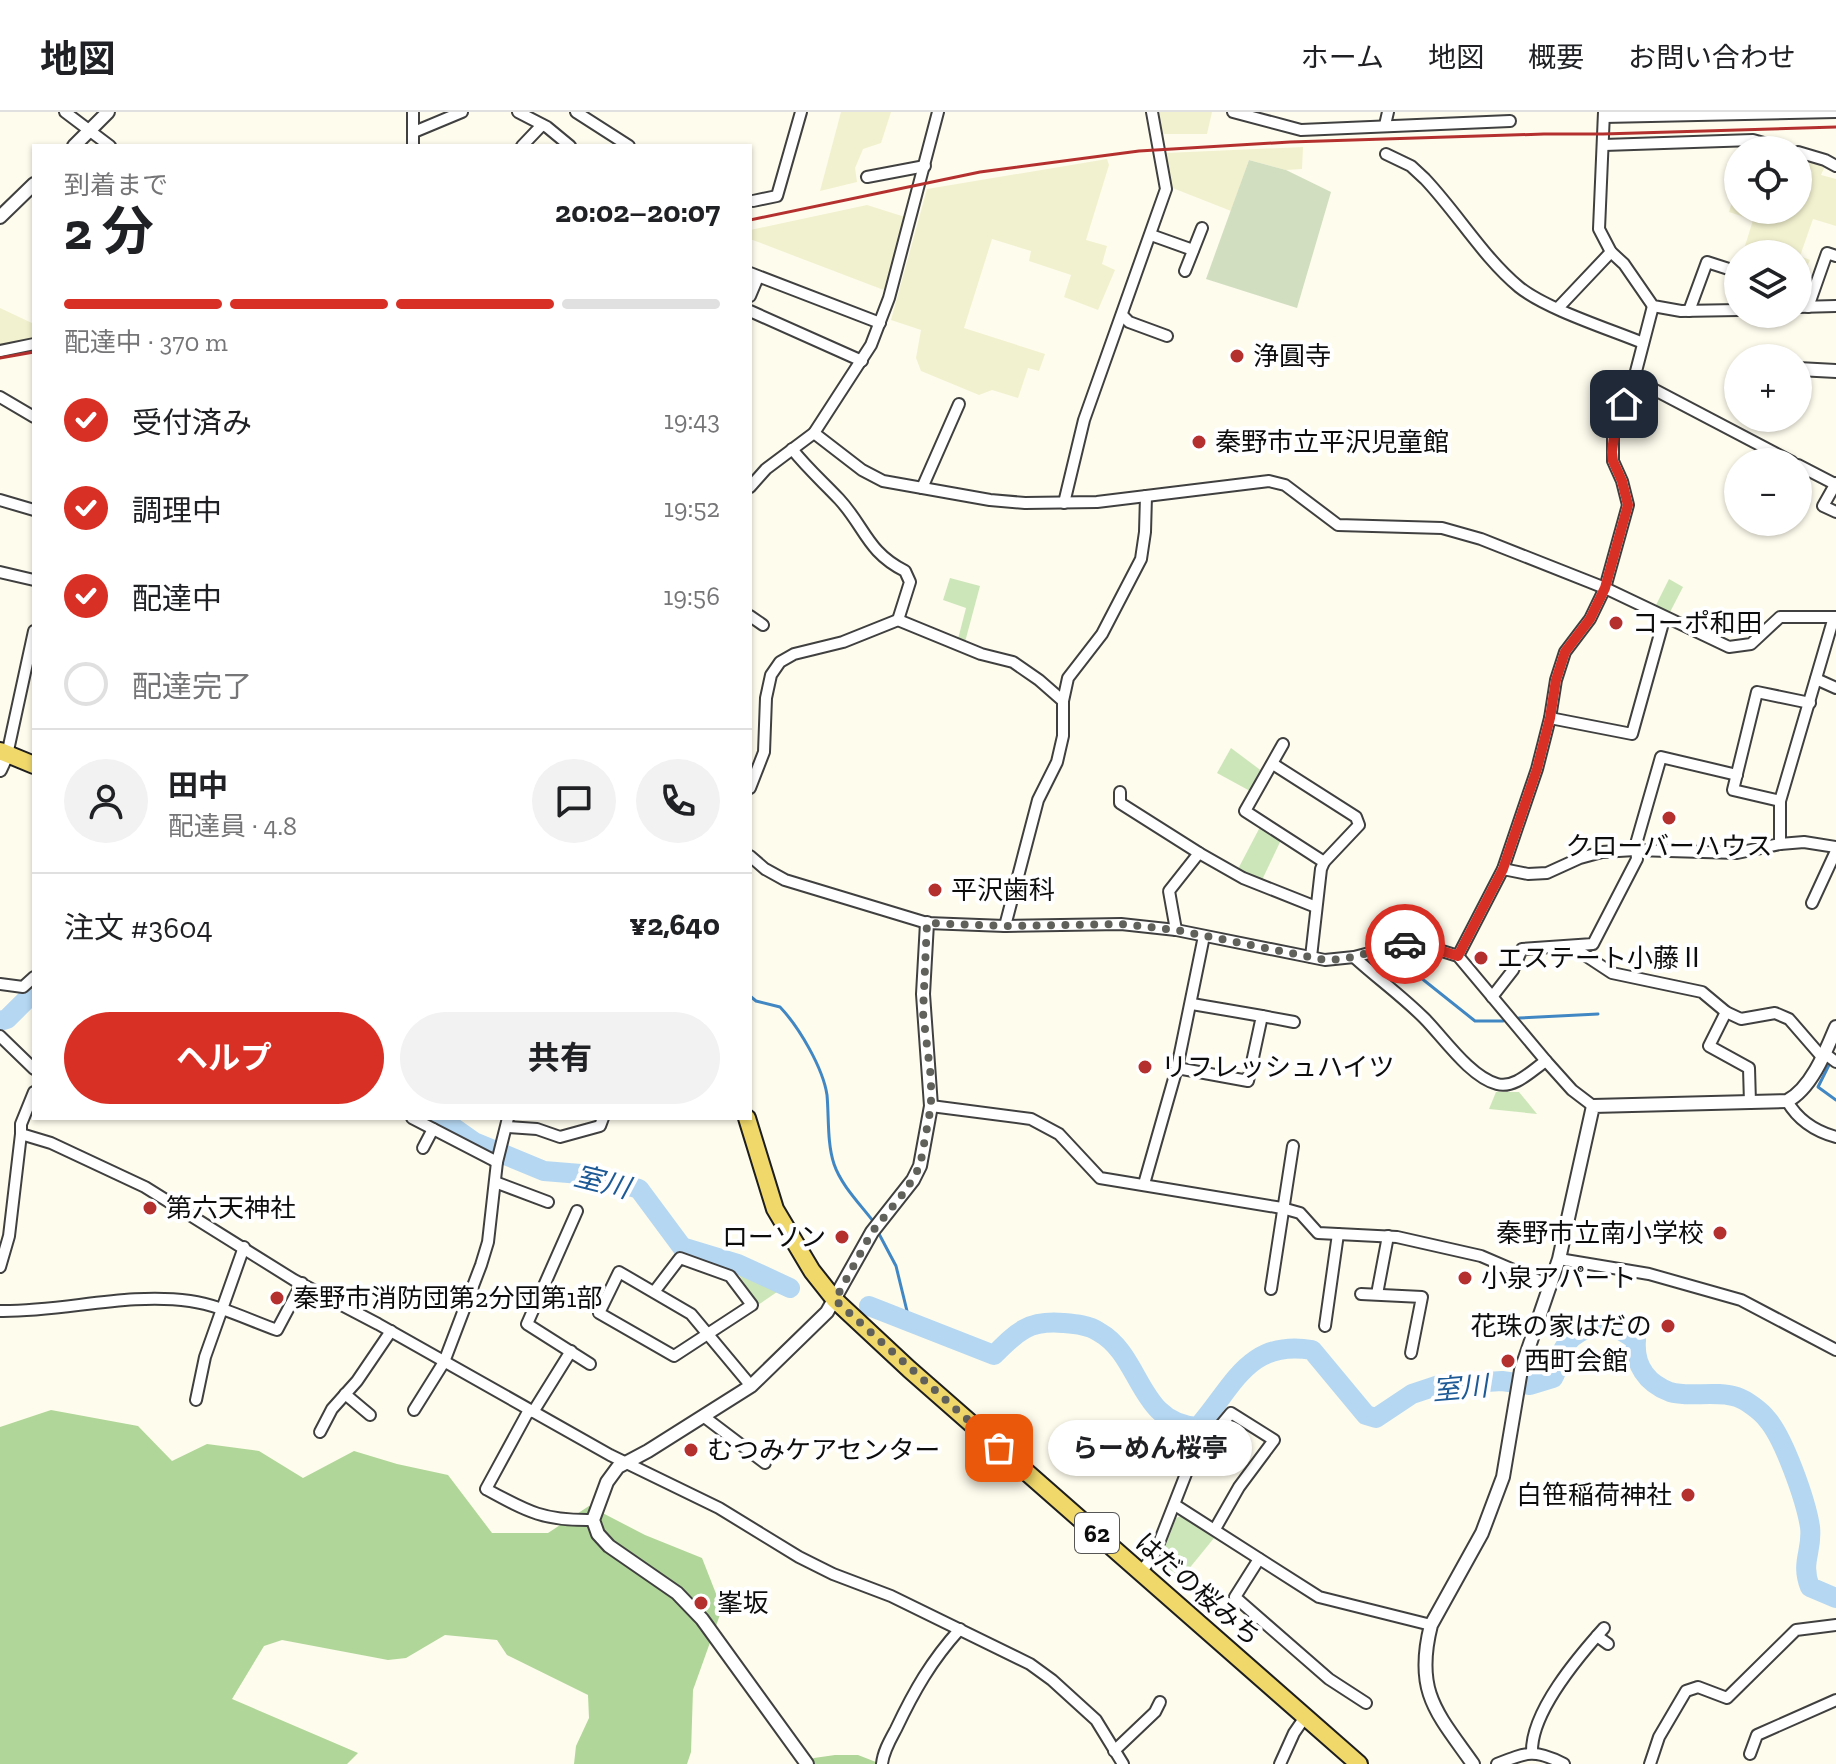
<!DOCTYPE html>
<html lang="ja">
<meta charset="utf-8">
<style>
:root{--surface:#fff;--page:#f2f2f2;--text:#202124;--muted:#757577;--line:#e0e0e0;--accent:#d93025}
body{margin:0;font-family:"Zilla Slab","Noto Sans JP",serif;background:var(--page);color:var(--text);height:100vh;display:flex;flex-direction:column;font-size:30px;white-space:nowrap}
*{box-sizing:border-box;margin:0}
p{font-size:26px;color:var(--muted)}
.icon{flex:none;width:44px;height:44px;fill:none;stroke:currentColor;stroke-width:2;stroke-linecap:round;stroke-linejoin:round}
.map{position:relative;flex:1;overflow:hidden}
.side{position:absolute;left:32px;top:32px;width:720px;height:976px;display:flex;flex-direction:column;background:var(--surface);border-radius:0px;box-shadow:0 2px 6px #0004}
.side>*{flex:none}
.fabs{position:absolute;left:1724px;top:24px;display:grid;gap:16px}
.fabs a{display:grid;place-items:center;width:88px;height:88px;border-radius:50%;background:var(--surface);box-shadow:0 2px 6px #0004;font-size:40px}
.pin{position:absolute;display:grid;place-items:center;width:68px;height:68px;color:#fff;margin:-34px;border-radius:16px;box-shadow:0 4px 12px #0006}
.courier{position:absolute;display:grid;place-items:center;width:80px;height:80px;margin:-40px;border:6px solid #d93025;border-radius:50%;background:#fff;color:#222;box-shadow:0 2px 10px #0007}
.bubble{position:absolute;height:56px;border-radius:28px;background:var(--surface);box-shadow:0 2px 6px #0004;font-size:26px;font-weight:700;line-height:56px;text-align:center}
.overview em{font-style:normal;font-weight:700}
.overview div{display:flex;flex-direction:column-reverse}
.overview{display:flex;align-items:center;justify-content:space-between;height:136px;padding:0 32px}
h1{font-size:52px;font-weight:700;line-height:60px}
.bar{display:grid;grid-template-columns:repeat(4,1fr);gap:12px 8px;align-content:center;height:96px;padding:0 32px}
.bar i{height:10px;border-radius:6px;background:var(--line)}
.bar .current{background:var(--accent)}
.bar p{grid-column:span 4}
.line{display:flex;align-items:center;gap:20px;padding:0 32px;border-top:2px solid var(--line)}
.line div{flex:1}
.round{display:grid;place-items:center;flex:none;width:84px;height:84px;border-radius:42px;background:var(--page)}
ol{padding:0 32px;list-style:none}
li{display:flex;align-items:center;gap:24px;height:88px}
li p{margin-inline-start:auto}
li .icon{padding:8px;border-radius:50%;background:var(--accent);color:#fff;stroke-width:4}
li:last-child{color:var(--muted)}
li i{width:44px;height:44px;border:4px solid var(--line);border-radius:50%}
.primary-button{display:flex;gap:16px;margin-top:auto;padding:16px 32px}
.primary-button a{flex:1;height:92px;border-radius:48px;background:var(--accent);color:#fff;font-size:32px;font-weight:700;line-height:92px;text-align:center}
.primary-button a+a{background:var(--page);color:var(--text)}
header{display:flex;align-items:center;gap:48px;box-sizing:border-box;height:112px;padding:0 40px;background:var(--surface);border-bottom:2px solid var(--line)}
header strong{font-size:38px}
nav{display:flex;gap:44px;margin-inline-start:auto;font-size:28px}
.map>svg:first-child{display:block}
.farmland{fill:#f2f1cf}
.green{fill:#cde6b9}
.forest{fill:#b1d699}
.cemetery{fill:#d2dec0}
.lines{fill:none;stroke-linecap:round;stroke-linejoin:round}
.stream{stroke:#4187c4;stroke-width:3}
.river{stroke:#b5d7f2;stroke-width:20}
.minor-casing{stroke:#404040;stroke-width:14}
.tertiary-casing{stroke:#404040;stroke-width:16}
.primary-casing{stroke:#1e1e1e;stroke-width:20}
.minor{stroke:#fff;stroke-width:10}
.tertiary{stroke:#fff;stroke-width:12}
.primary{stroke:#f0d86b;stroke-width:16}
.rail{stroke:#b4302e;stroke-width:3}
.done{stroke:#61615b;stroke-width:8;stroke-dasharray:0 14.4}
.route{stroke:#d93025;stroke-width:10}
.poi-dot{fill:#b4302e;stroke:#fff;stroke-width:3}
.labels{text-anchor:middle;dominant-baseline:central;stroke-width:8;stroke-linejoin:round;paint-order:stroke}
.shield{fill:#fff;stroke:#565656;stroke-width:2}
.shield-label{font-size:24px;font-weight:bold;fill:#0d0d0d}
.poi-label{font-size:26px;fill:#0d0d0d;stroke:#fff;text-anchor:start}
.street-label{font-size:26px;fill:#0d0d0d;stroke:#fff}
.water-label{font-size:28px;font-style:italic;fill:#1e5a96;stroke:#fff}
</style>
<header>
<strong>地図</strong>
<nav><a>ホーム</a><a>地図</a><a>概要</a><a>お問い合わせ</a></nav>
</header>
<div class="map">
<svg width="1836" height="1652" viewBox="0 0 1836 1652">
<rect width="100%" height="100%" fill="#fefced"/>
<g class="farmland">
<polygon points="841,0 891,0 881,31 863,37 855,56 857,70 820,79"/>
<polygon points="1159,0 1212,0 1207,22 1163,22"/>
<polygon points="1303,35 1302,57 1286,58 1249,48 1231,99 1170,75 1166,41"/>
<polygon points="1802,46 1825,54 1821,63 1836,67 1836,114 1813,107 1800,144 1810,148 1806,157 1798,154 1798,142 1766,142 1745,134 1753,108 1729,100 1738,70 1738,98 1798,98 1798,57"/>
<polygon points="1107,47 1109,53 1086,128 1107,134 1102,152 1115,158 1098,198 1064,185 1071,163 1029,149 1031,139 992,127 964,216 1045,242 1039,259 1028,256 1018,286 992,278 979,283 921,259 916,246 921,218 891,208 927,77"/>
<polygon points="867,93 905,105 889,180 750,127 750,118"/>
<polygon points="0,196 34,212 34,229 0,235"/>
</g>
<g class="green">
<polygon points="950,466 980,474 965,530 958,527 966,496 943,488"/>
<polygon points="1669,467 1683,475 1669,502 1655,495"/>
<polygon points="1231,636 1263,660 1250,679 1217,661"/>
<polygon points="1260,715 1281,728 1262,768 1238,757"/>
<polygon points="1496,980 1519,980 1537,1002 1489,997"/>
<polygon points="739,1163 777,1177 777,1180 758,1193"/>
<polygon points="1181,1404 1214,1426 1179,1469 1161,1453 1160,1448 1176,1406"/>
</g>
<g class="forest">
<polygon points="51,1298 138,1314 172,1349 207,1332 259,1339 303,1366 354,1339 397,1352 448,1363 492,1421 548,1421 589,1394 645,1423 702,1446 722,1497 693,1578 691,1640 687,1652 574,1652 576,1634 589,1606 588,1583 507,1543 497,1528 445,1523 406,1546 388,1548 282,1528 264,1534 232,1587 358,1641 347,1652 0,1652 0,1315"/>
<polygon points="835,1643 858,1643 881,1652 804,1652 814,1646"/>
</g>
<polygon class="cemetery" points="1249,48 1286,58 1331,80 1297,196 1206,167"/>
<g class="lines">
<g class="stream">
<polyline points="1391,842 1475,909 1503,909"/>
<path d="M750 884 756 889 780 895C799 915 823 956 827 983 829 1005 827 1031 834 1052 841 1073 860 1092 873 1109"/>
<polyline points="1519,906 1598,902"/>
<polyline points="1829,953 1818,975 1836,988"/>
<polyline points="878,1120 896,1154 907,1199 907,1209"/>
</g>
<g class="river">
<polyline points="0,909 7,907 34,880"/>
<polyline points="440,1006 474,1030 544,1059 593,1063 639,1077 682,1135 738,1152 790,1176"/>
<path d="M869 1194 994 1243C1017 1220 1028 1208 1063 1211 1075 1212 1089 1213 1099 1220 1142 1244 1138 1312 1198 1315 1234 1274 1248 1227 1312 1238L1366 1303 1376 1306 1412 1282 1439 1273 1502 1269 1530 1273 1553 1266C1559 1256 1559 1246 1564 1236 1572 1220 1596 1210 1613 1215 1621 1217 1629 1224 1636 1228 1634 1252 1646 1271 1670 1280 1688 1286 1716 1278 1737 1285 1746 1288 1761 1299 1767 1307 1784 1326 1806 1389 1810 1415 1813 1439 1800 1450 1810 1475L1836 1486"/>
</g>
<g class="minor-casing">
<g id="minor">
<polyline points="65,0 110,34"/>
<polyline points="518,0 547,15 570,34"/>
<polyline points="576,0 629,34"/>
<polyline points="1233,0 1301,18 1510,9"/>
<polyline points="1604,0 1599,117 1611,140 1624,152 1653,194 1681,199 1738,198"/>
<polyline points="1604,5 1836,0"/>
<polyline points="1385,13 1388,0"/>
<polyline points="414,20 462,0"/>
<polyline points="1604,33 1753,28 1789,38"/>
<polyline points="413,34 413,0"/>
<polyline points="522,34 542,13"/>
<polyline points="1798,40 1825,48 1836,54"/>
<path d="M1386 42 1411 54 1425 67C1458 102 1483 145 1519 175 1546 197 1609 217 1643 231"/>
<polyline points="867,65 925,54"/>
<polyline points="753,89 777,84 801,0"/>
<polyline points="1151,123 1193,138"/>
<polyline points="1185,159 1202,116"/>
<polyline points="750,161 880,211"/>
<polyline points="750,184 758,165"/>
<polyline points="1798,195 1836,194"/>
<polyline points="1808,195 1827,141 1836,144"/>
<polyline points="1558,196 1611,140"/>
<polyline points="750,199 862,249"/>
<polyline points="1689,199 1707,150 1738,160"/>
<polyline points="1122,203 1129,210 1167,224"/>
<polyline points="0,239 34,232"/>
<polyline points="1634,267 1792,350"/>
<polyline points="0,285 34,305"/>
<polyline points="814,321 862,358 883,369 990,388 1025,391 1097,390 1269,369 1285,373 1338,413 1442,416 1481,427 1605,476 1729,535 1751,532 1780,505 1836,505"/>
<path d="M792 337C807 356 823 370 839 387 865 415 867 440 905 459L910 470 898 508"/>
<polyline points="1798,353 1835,372"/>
<polyline points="1836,371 1823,394 1836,400"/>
<polyline points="750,375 766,357 814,321 871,233 889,186 938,0"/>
<polyline points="922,376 959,292"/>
<polyline points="0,388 34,398"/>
<polyline points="1064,391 1084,308 1166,77 1152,0"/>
<polyline points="0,460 34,468"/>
<polyline points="750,504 763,513"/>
<polyline points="1816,567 1836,576"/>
<polyline points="1550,606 1632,622 1663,511"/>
<polyline points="1283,632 1245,699 1324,750 1321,757 1311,845"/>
<polyline points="7,643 34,519"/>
<polyline points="1273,652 1356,705 1359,713 1324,750"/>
<polyline points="750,676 764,640 766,586 771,563 780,550 794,542 843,530 898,508 981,542 1013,550 1039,568 1063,589"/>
<polyline points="1120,680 1120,691 1199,741 1243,766 1316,795"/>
<polyline points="1780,689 1733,678 1757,580 1810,591"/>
<polyline points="1780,732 1780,689 1834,505"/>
<polyline points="750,744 765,757 785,768 927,811 1005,814 1121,812 1176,818 1325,848 1354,845 1408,831 1426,834 1458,844 1546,949 1572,978 1593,994"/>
<polyline points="1503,757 1528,762 1547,761 1580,746 1602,740 1635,738 1737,741 1780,732 1804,730 1836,735"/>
<polyline points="1812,791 1836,739"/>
<polyline points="1005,814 1038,688 1057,650 1063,624 1063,589 1068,566 1102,522 1141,447 1145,420 1146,384"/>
<polyline points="1176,818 1169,779 1199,741"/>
<polyline points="1571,834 1612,861 1702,880 1726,900 1741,907 1775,901 1789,907 1822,945"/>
<polyline points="1458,844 1503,757 1537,657 1550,606 1556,568 1565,540 1590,507 1605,476 1628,393 1622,369 1613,349 1613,325 1634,267 1653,194"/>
<path d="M1354 845C1377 866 1402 884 1424 906 1443 925 1470 965 1497 972 1515 977 1532 958 1546 949"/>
<polyline points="0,872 23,875 34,865"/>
<polyline points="1492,885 1513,858 1522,837 1593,832 1637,747 1636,732 1661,645 1737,663"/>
<polyline points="1726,900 1709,934 1749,956 1750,991"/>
<polyline points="1262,904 1294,910"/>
<polyline points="0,924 34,957"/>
<polyline points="1824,941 1836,950"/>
<polyline points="1177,956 1248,969 1262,904 1192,892"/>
<polyline points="34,980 21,1012 21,1022 51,1031 145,1075 294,1168 378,1212 610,1343 719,1396 799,1445 833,1462 891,1484 1030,1552 1052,1568 1096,1608 1123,1652"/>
<path d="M1787 989C1798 1008 1814 1019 1836 1025"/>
<polyline points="931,994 1031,1007 1059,1022 1100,1066 1282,1096 1300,1101 1318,1121 1397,1125 1481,1144 1551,1174"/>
<polyline points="412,1006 497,1050"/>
<polyline points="507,1015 537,1017 560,1025 600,1014 603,1006"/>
<polyline points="423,1036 433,1017"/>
<polyline points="495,1070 548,1090"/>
<polyline points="1144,1072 1177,956 1204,824"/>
<polyline points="577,1099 527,1212 590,1252"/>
<polyline points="1559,1147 1649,1162 1741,1188 1836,1238"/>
<polyline points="0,1155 9,1124 21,1022"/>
<polyline points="1271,1177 1293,1034"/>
<polyline points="654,1180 680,1146 730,1164 752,1193 674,1244 599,1201 619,1160 691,1202 751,1274"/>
<polyline points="1361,1182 1422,1185 1411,1241"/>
<polyline points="1377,1182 1388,1124"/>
<path d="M0 1199C63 1200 127 1180 190 1189 219 1193 249 1208 277 1218L302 1171"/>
<polyline points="1325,1214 1338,1122"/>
<polyline points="345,1282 370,1303"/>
<polyline points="196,1288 205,1245 244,1135"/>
<polyline points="414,1298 444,1250 481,1153 488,1130 497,1050 508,1006"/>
<path d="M529 1298 486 1377C528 1400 544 1409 593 1408"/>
<polyline points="533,1300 571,1239"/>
<polyline points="703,1304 765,1351"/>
<polyline points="320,1320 332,1297 357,1269 391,1219"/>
<polyline points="1175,1393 1319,1485 1431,1513"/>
<polyline points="1259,1447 1235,1485 1329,1567 1366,1591"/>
<polyline points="1142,1459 1155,1441 1191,1349 1231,1301 1274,1328 1239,1375 1215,1417"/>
<polyline points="1597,1524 1608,1532"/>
<polyline points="1114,1639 1155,1600 1160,1590"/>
<path d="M1532 1640C1531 1600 1578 1545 1604 1516"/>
<polyline points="1750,1642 1757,1623 1836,1588"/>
<path d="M882 1652C883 1640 890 1628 896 1617 914 1579 931 1549 960 1517"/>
<polyline points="1280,1652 1294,1621 1305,1605"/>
<path d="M1497 1652C1527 1640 1535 1637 1564 1652"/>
<polyline points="1650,1652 1659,1625 1686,1579 1698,1575 1727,1586 1796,1518 1836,1513"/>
</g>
</g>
<g class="tertiary-casing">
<g id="tertiary">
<polyline points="74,34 108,0"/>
<polyline points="0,105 34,72"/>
<polyline points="1798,257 1836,259"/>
<polyline points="0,658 7,643"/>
<polyline points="807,1652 702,1507 677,1481 609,1434 598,1422 593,1408 607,1370 618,1355 648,1339 751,1274 827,1200 872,1120 913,1068 920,1054 931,994 923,882 927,811"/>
<path d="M1473 1652C1437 1601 1414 1580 1431 1513L1482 1421 1503 1365 1521 1258 1559 1147 1593 994 1787 989C1811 977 1826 939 1836 915"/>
</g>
</g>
<g class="primary-casing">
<g id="primary">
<polyline points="0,639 34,653"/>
<polyline points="747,1006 775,1097 812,1159 835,1188 909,1257 1359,1652"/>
</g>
</g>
<use href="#minor" class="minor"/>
<use href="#tertiary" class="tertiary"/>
<use href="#primary" class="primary"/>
<g class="rail">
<polyline points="750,108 980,60 1139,39 1290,30 1544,22 1603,22 1836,15"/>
<polyline points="0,246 34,240"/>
</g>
</g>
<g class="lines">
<polyline class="done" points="999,1336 835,1188 872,1120 906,1078 920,1054 931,994 931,966 923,901 927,811 1005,814 1121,812 1176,818 1325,848 1344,847 1405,832"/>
<polyline class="route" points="1405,832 1426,834 1458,844 1503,757 1537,657 1550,606 1556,568 1565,540 1590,507 1605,476 1628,393 1622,369 1613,349 1612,340 1615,316 1624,292"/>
</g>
<g class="poi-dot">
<circle cx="1237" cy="244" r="8"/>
<circle cx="1199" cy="330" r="8"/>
<circle cx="1616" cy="511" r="8"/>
<circle cx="1669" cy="706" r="8"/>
<circle cx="935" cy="778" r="8"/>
<circle cx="1481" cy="846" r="8"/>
<circle cx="1145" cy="955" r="8"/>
<circle cx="150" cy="1096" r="8"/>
<circle cx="1720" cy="1121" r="8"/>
<circle cx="842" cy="1125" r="8"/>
<circle cx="1465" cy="1166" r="8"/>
<circle cx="277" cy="1186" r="8"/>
<circle cx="1668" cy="1214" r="8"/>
<circle cx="1508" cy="1249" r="8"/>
<circle cx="691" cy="1338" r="8"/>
<circle cx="1688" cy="1383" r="8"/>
<circle cx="701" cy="1491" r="8"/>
</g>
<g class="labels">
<rect class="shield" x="1075" y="1401" width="44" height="40" rx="6"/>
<g class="shield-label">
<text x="1097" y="1421">62</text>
</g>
<g class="poi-label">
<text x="1253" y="244">浄圓寺</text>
<text x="1215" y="330">秦野市立平沢児童館</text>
<text x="1632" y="511">コーポ和田</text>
<text x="1669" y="734" text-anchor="middle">クローバーハウス</text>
<text x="951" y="778">平沢歯科</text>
<text x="1497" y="846">エステート小藤Ⅱ</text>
<text x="1161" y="955">リフレッシュハイツ</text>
<text x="166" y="1096">第六天神社</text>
<text x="1704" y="1121" text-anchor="end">秦野市立南小学校</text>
<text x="826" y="1125" text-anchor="end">ローソン</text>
<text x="1481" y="1166">小泉アパート</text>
<text x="293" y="1186">秦野市消防団第2分団第1部</text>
<text x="1652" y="1214" text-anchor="end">花珠の家はだの</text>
<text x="1524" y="1249">西町会館</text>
<text x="707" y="1338">むつみケアセンター</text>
<text x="1672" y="1383" text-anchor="end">白笹稲荷神社</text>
<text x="717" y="1491">峯坂</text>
</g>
<g class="street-label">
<text transform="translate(1198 1477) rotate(41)">はだの桜みち</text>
</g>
<g class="water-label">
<text transform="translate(602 1070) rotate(14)">室川</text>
<text transform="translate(1460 1276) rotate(-5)">室川</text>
</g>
</g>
</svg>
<div class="fabs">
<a><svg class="icon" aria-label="locate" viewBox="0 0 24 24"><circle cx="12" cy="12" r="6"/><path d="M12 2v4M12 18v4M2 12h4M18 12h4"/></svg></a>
<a><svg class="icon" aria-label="layers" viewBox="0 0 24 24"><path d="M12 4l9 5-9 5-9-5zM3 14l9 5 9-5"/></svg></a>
<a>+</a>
<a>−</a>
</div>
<div class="pin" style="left:999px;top:1336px;background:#ea580c"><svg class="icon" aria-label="bag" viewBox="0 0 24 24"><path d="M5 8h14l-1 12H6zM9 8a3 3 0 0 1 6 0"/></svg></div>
<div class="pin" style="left:1624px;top:292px;background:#1f2937"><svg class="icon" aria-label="home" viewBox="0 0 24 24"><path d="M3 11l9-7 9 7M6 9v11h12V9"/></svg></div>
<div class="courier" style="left:1405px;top:832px"><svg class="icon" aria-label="car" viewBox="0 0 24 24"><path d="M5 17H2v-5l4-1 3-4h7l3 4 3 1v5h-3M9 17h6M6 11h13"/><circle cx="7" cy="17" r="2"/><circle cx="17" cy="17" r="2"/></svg></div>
<div class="bubble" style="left:1048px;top:1308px;width:204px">らーめん桜亭</div>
<section class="side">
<div class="overview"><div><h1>2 分</h1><p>到着まで</p></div><em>20:02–20:07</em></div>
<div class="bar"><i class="current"></i><i class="current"></i><i class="current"></i><i></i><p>配達中 · 370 m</p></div>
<ol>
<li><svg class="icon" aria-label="check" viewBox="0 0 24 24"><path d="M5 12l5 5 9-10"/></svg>受付済み<p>19:43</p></li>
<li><svg class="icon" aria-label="check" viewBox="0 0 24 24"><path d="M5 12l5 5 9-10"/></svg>調理中<p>19:52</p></li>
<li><svg class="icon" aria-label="check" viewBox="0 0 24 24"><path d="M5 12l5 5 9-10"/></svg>配達中<p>19:56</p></li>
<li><i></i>配達完了</li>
</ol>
<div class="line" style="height:144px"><a class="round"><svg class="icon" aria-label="person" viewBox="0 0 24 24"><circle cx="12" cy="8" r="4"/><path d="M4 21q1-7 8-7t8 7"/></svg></a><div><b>田中</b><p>配達員 · 4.8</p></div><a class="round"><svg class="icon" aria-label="chat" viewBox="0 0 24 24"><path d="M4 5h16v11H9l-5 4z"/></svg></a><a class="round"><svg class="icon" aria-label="phone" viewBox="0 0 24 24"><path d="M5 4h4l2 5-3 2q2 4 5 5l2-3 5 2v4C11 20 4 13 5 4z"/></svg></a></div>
<div class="line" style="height:104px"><div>注文 #3604</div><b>¥2,640</b></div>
<div class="primary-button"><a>ヘルプ</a><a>共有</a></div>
</section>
</div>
